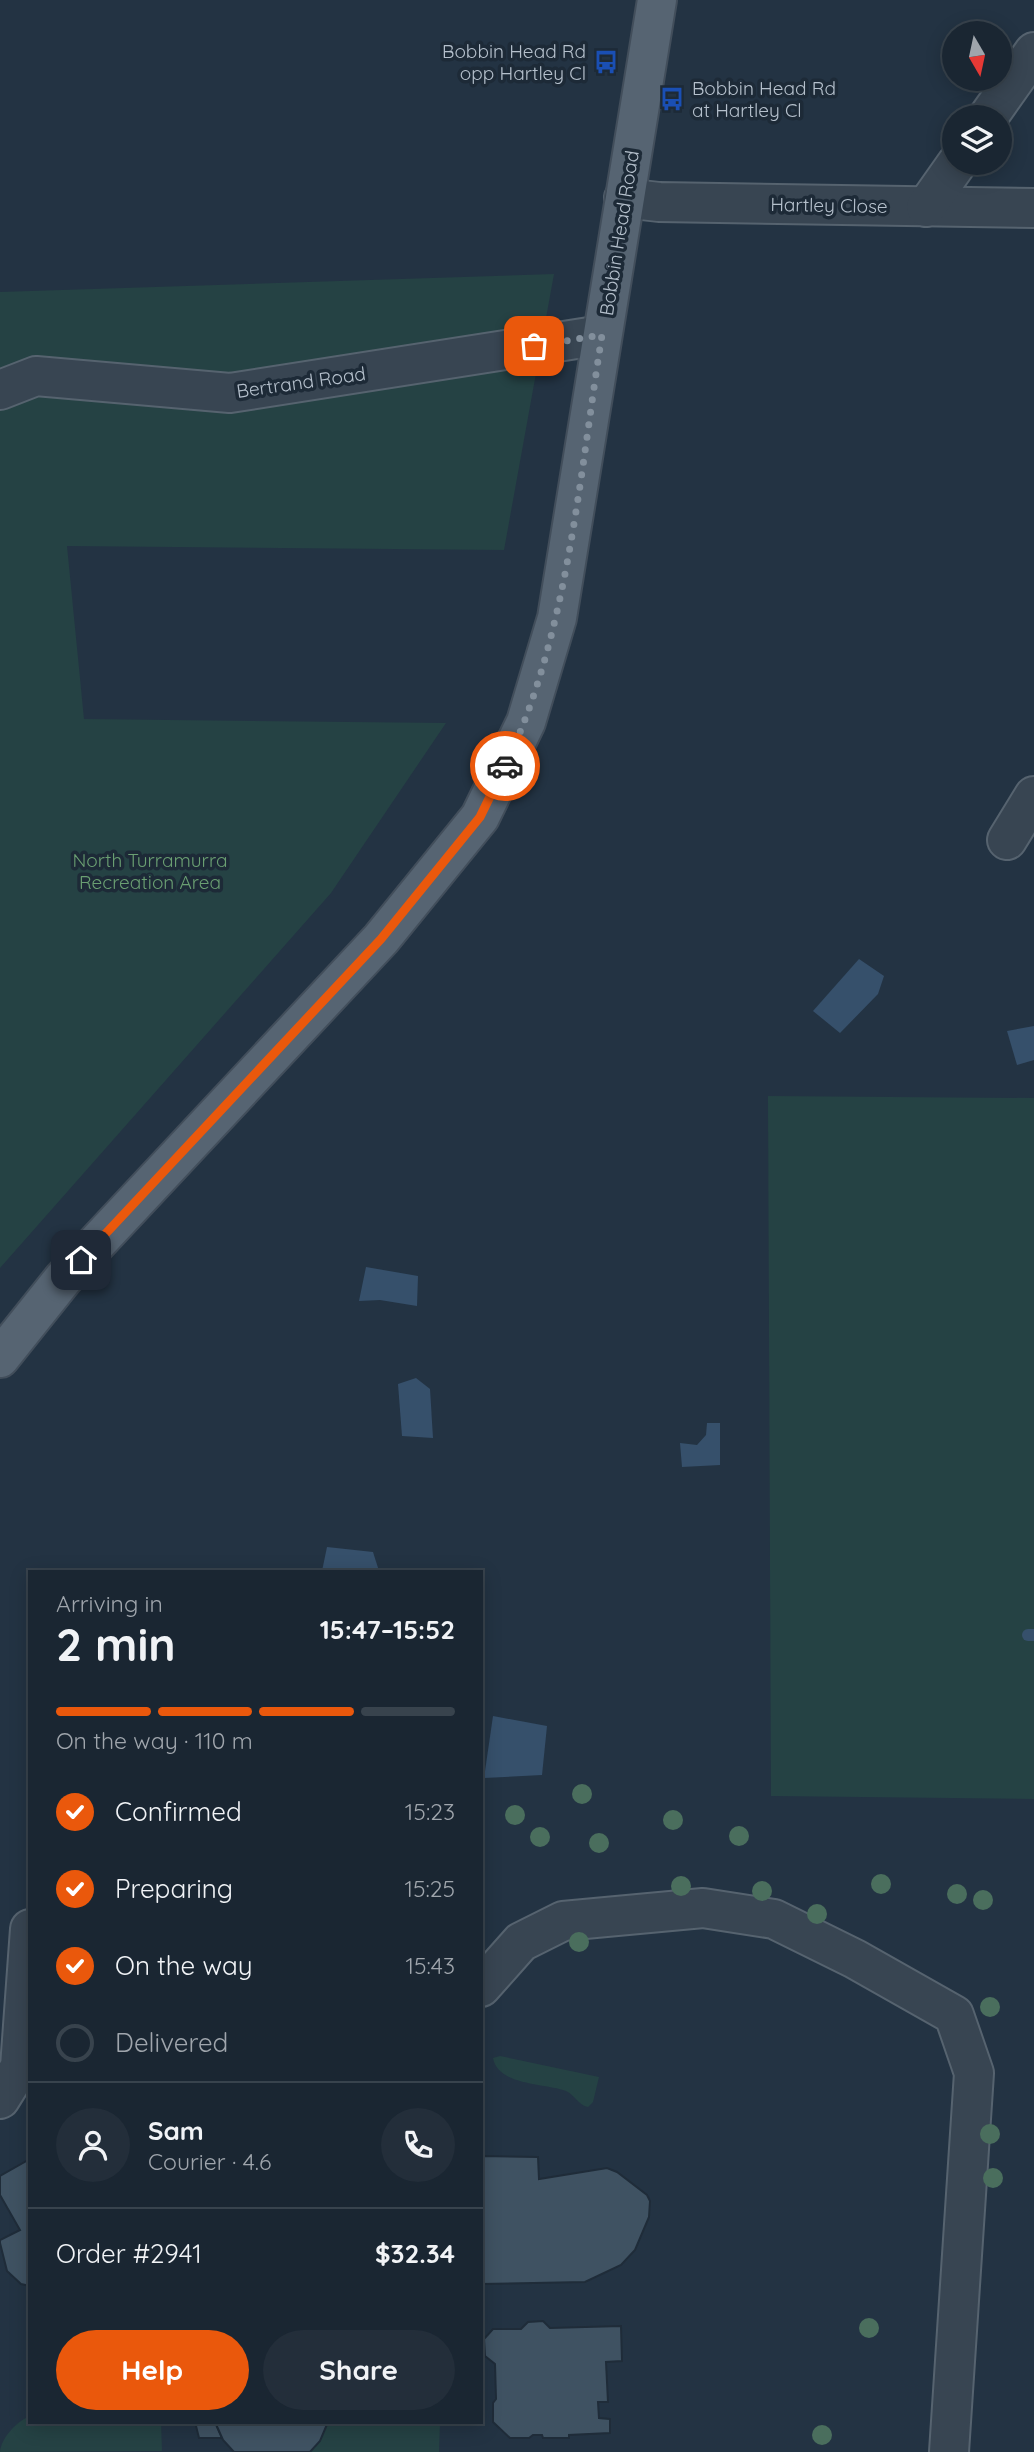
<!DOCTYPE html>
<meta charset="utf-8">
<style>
:root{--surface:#1a2632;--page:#232e3a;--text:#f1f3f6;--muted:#9fa5ac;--line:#38434d;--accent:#ea580c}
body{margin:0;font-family:Quicksand,sans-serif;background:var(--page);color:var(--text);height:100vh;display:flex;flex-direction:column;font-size:26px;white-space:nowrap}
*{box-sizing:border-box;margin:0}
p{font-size:23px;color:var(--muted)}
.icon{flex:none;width:38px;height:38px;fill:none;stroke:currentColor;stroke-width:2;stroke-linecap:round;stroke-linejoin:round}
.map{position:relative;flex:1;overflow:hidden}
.details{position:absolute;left:28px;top:1570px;width:455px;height:854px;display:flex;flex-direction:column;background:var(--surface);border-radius:0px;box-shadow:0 4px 18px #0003,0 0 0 2px var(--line)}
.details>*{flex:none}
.needle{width:46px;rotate:171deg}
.controls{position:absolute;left:942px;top:21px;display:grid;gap:14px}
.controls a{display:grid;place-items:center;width:70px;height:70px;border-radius:50%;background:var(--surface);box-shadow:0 4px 18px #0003,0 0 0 2px var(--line);font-size:35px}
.pin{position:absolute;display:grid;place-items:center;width:60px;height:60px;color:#fff;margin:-30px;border-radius:14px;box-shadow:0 4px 10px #0006}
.courier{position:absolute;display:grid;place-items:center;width:70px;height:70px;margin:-35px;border:5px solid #ea580c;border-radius:50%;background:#fff;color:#222;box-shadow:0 2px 9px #0007}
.summary em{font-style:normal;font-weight:700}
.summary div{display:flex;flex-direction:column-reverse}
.summary{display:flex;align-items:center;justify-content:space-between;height:119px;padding:0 28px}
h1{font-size:46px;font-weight:700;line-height:52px}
.bar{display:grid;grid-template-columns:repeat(4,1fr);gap:10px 7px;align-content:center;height:84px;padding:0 28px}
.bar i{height:9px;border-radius:5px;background:var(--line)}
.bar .on{background:var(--accent)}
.bar p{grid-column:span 4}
.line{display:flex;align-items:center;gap:18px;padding:0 28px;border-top:2px solid var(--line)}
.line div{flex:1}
.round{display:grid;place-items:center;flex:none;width:74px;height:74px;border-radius:37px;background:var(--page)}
ol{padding:0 28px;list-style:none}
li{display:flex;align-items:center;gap:21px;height:77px}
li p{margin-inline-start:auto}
li .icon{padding:7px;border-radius:50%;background:var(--accent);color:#fff;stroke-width:4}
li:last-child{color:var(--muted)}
li i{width:38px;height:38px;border:4px solid var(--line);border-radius:50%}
.action{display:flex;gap:14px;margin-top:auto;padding:14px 28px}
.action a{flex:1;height:80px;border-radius:42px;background:var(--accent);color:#fff;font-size:28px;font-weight:700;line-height:80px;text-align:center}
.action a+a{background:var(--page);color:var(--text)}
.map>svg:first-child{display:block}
.green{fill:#254244}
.water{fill:#36506b}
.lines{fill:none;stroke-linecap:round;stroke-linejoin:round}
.stream{stroke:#36506b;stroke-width:12}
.building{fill:#3f5262;stroke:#1f2c39;stroke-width:2}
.minor-casing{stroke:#56636f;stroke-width:42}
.major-casing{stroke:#424e5b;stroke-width:42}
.minor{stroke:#384552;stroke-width:38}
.major{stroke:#566472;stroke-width:38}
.tree{fill:#4a6e5d}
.done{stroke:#828f9c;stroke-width:7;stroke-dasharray:0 12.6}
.route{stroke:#ea580c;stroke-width:9}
.labels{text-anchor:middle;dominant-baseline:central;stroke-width:7;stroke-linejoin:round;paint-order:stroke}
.poi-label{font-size:19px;fill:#b5c0cc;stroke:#1d2a37;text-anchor:end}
.street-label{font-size:19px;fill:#b5c0cc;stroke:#1d2a37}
.park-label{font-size:19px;fill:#6a9f72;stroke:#1d2a37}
</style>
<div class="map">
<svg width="1034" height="2452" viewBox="0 0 1034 2452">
<rect width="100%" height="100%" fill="#233343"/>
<g class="green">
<polygon points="554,274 504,550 67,546 84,719 446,723 331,893 0,1268 0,292"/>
<polygon points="768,1096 1034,1098 1034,1799 771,1796"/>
<path d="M500 2056 599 2077 593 2102 588 2107C578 2105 575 2095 566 2091 545 2083 498 2086 493 2058Z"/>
<path d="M30 2416V2422H161L162 2451 0 2452C1 2438 17 2421 30 2416Z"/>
<polygon points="329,2422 440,2422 439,2452 310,2452 320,2441"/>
</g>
<g class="water">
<polygon points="859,959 884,976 878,994 840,1033 813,1011"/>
<polygon points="1034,1026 1034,1060 1017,1065 1007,1031"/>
<polygon points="366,1267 418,1276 417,1306 380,1300 359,1301"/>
<polygon points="416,1378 430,1389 433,1438 402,1436 398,1384"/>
<polygon points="707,1423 720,1423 720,1465 682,1467 680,1443 697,1445 706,1435"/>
<polygon points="327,1547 373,1552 379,1571 322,1571"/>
<polygon points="493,1716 547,1726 542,1775 484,1778"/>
</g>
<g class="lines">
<polyline class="stream" points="1028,1635 1034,1635"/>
</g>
<g class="building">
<polygon points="481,2156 538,2157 539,2179 607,2168 617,2172 647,2195 650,2201 649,2217 635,2250 621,2265 585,2282 481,2284"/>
<polygon points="30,2159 30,2286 21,2284 7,2271 0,2243 0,2240 20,2230 0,2195 0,2176"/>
<polygon points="543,2321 550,2328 621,2326 622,2361 606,2362 608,2402 598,2402 599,2418 610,2419 610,2433 569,2435 569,2438 543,2438 542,2435 533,2435 529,2438 510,2438 493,2422 493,2403 496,2399 495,2364 485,2356 484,2339 493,2329 521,2329 528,2322"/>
<polygon points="195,2422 215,2422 222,2438 199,2438"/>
<polygon points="215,2422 328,2422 320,2441 310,2452 234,2452 223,2440"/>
</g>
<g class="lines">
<g class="minor-casing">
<g id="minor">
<polyline points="988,117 1034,52"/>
<polyline points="624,198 659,202 1034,208"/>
<polyline points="926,207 957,163"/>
<polyline points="0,390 36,376 230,393 602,335"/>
<polyline points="1007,840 1034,796"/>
<polyline points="481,1987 521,1942 563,1921 703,1908 774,1919 855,1959 954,2015 974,2073 949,2452"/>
<polyline points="0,2099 20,2067 30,1929"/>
</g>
</g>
<g class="major-casing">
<polyline id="major" points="0,1358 63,1279 381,939 480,817 526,722 557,618 657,0"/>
</g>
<use href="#minor" class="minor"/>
<use href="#major" class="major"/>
</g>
<g class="tree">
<circle cx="582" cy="1794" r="10"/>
<circle cx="515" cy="1815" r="10"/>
<circle cx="673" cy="1820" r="10"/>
<circle cx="739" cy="1836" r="10"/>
<circle cx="540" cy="1837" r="10"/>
<circle cx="599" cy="1843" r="10"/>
<circle cx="881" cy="1884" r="10"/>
<circle cx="681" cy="1886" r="10"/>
<circle cx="762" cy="1891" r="10"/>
<circle cx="957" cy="1894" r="10"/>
<circle cx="983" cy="1900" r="10"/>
<circle cx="817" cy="1914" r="10"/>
<circle cx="579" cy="1942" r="10"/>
<circle cx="990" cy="2007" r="10"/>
<circle cx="990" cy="2134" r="10"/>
<circle cx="993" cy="2178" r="10"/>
<circle cx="869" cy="2328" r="10"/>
<circle cx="822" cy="2435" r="10"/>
</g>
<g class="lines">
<path class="done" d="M505 766C568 636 579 478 602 335L534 346"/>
<polyline class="route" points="81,1260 381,939 480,817 505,766"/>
</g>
<defs>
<g id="bus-bare" transform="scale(1.89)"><path d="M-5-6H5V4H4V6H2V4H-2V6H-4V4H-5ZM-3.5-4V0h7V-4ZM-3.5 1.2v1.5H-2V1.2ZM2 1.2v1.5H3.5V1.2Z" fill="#1a4fb4" stroke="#1d2a37" stroke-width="2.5" paint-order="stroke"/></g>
</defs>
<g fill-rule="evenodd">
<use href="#bus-bare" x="606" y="62"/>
<use href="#bus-bare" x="672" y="99"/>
</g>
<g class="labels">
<g class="poi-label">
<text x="586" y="51">Bobbin Head Rd<tspan x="586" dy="22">opp Hartley Cl</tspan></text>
<text x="692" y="88" text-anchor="start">Bobbin Head Rd<tspan x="692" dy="22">at Hartley Cl</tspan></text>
</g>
<g class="street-label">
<text transform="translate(829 205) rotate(1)">Hartley Close</text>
<text transform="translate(619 233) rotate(-81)">Bobbin Head Road</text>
<text transform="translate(301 382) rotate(-8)">Bertrand Road</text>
</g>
<g class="park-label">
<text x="150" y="860">North Turramurra<tspan x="150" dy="22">Recreation Area</tspan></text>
</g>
</g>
</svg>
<div class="controls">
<a><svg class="needle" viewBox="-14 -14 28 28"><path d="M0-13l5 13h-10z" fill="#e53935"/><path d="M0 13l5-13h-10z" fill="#9fa5ac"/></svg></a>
<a><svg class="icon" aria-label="layers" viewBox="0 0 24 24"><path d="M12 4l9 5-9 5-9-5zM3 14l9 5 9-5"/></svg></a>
</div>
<div class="pin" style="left:534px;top:346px;background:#ea580c"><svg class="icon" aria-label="bag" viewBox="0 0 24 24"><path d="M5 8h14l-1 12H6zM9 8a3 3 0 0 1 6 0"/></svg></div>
<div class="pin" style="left:81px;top:1260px;background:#1f2937"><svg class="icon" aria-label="home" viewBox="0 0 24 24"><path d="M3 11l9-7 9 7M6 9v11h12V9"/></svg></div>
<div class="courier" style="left:505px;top:766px"><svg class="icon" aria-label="car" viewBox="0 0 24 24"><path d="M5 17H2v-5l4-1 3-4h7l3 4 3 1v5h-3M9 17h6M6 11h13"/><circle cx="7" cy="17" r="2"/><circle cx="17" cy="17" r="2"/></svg></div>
<section class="details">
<div class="summary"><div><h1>2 min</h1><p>Arriving in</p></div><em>15:47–15:52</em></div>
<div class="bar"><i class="on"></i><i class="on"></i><i class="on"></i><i></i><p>On the way · 110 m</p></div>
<ol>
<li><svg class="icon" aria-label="check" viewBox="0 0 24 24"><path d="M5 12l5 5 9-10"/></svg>Confirmed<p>15:23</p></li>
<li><svg class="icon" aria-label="check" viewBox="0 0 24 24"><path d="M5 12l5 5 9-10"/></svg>Preparing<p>15:25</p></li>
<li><svg class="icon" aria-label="check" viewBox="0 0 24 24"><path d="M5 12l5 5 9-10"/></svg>On the way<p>15:43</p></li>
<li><i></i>Delivered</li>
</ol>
<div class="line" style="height:126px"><a class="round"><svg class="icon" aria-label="person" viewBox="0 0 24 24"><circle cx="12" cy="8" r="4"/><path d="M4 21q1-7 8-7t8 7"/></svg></a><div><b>Sam</b><p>Courier · 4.6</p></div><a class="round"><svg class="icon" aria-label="phone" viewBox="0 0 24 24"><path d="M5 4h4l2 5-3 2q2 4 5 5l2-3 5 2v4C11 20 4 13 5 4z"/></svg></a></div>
<div class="line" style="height:91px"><div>Order #2941</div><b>$32.34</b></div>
<div class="action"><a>Help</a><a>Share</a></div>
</section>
</div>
